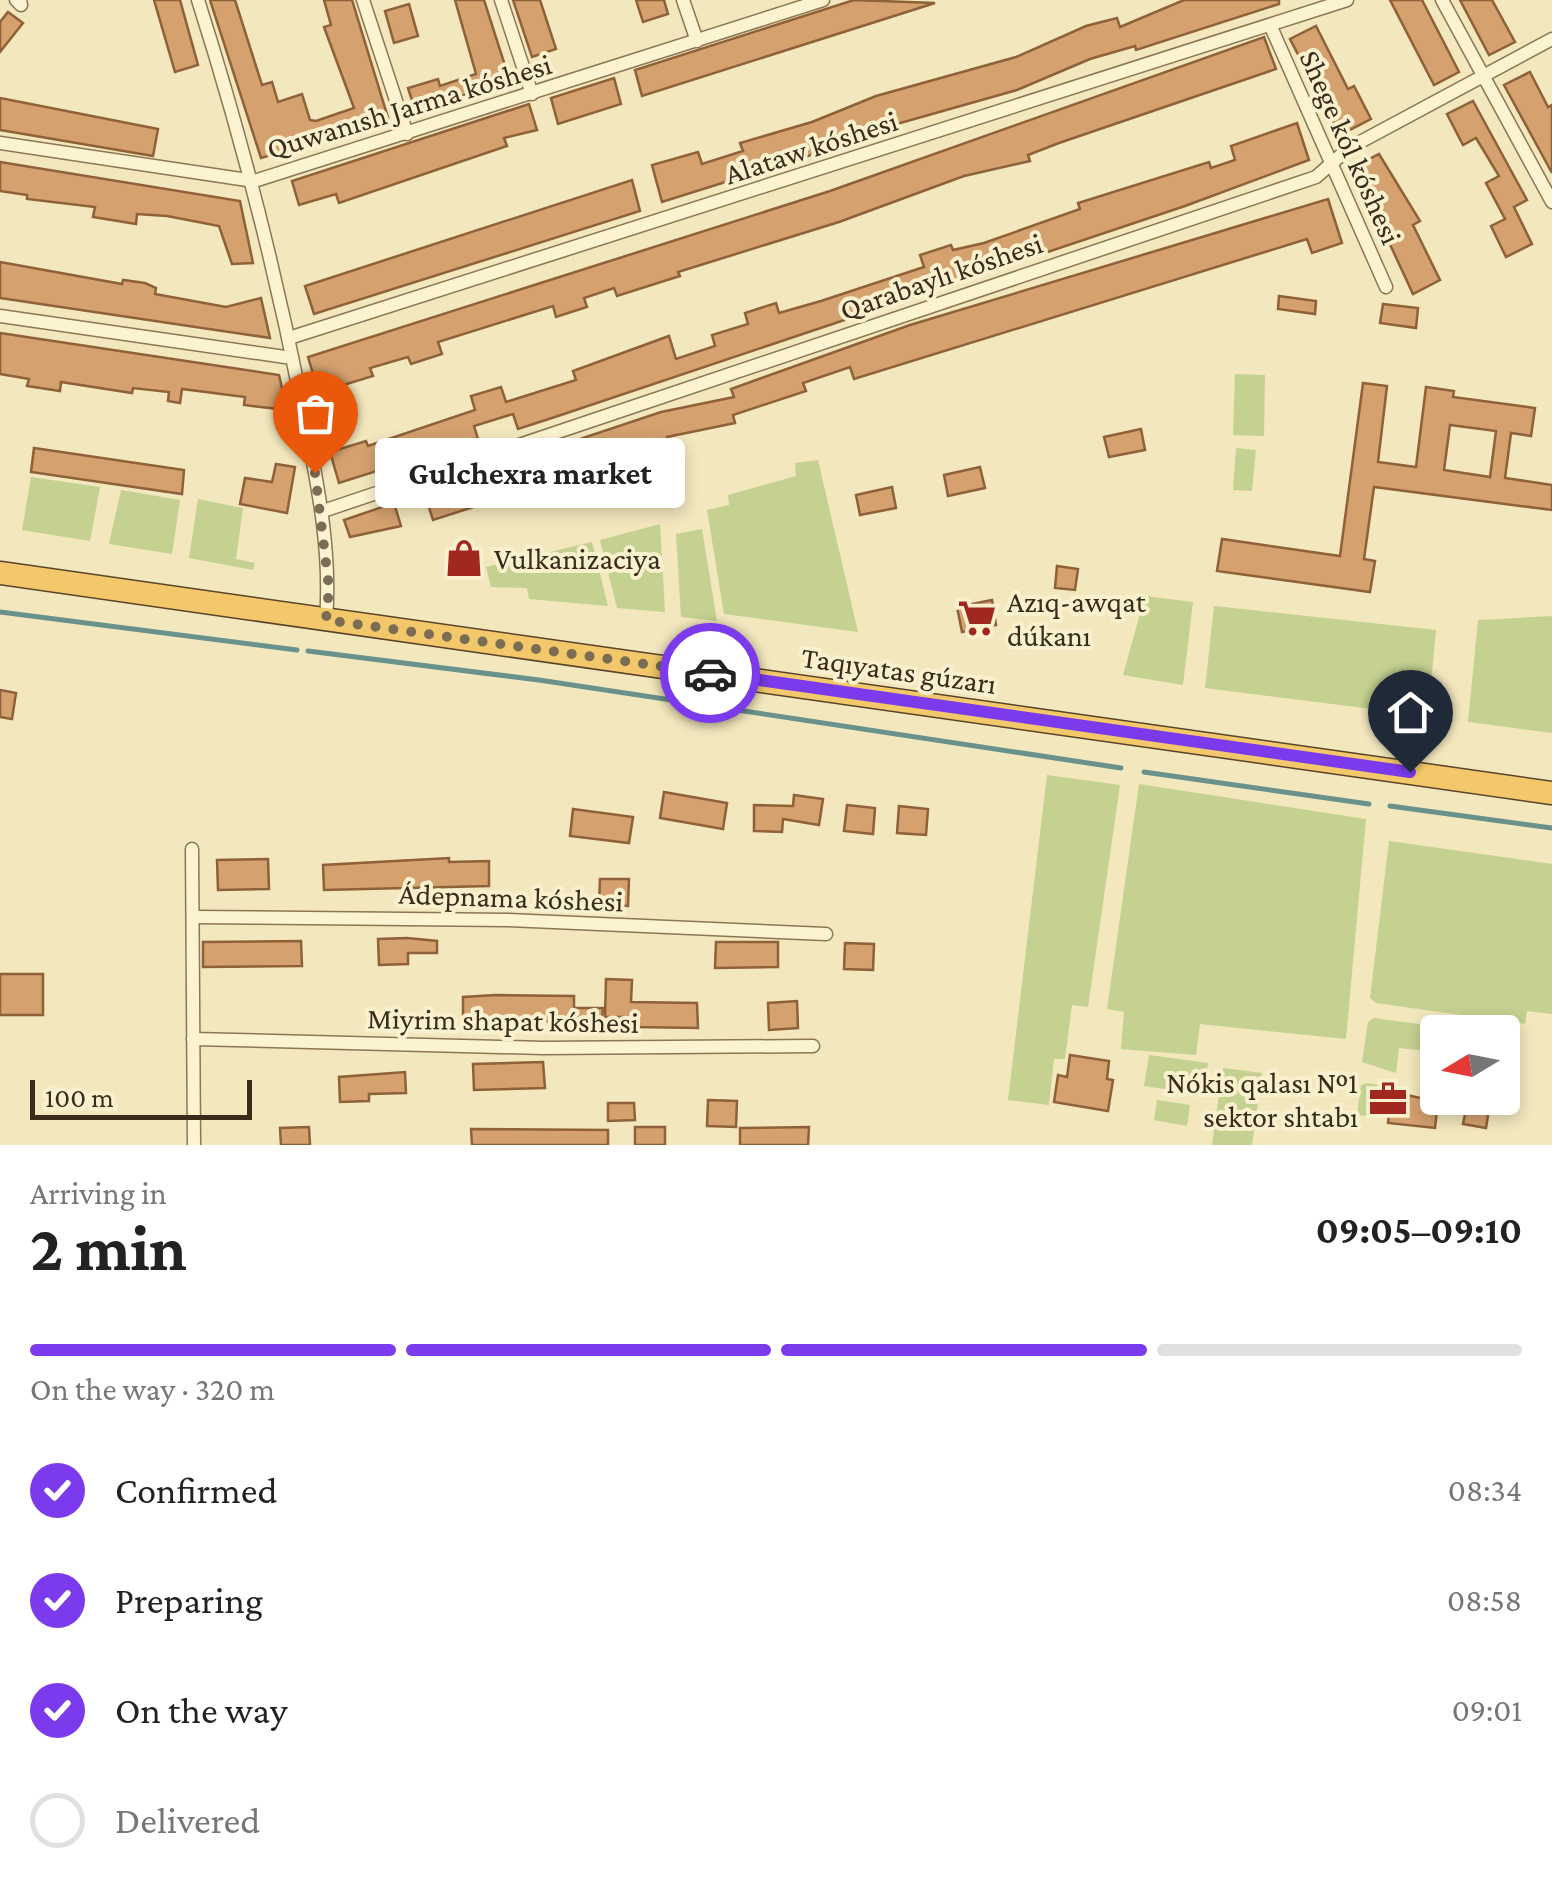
<!DOCTYPE html>
<meta charset="utf-8">
<style>
:root{--surface:#fff;--page:#f6f6f6;--text:#222;--muted:#767676;--line:#e0e0e0;--accent:#7c3aed}
body{margin:0;font-family:"Crimson Pro",serif;background:var(--page);color:var(--text);height:100vh;display:flex;flex-direction:column;font-size:38px;white-space:nowrap}
*{box-sizing:border-box;margin:0}
p{font-size:32px;color:var(--muted)}
.icon{flex:none;width:55px;height:55px;fill:none;stroke:currentColor;stroke-width:2;stroke-linecap:round;stroke-linejoin:round}
.map{position:relative;height:1145px;overflow:hidden}
.panel{display:flex;flex-direction:column;background:var(--surface);flex:1}
.panel>*{flex:none}
.needle{width:65px;rotate:260deg}
.controls{position:absolute;left:1420px;top:1015px;display:grid;gap:20px}
.controls a{display:grid;place-items:center;width:100px;height:100px;border-radius:10px;background:var(--surface);box-shadow:0 5px 15px #0003;font-size:50px}
.scale{position:absolute;left:30px;bottom:25px;width:222px;box-sizing:border-box;padding-left:10px;border:5px solid #3a2c1b;border-top:0;font-size:28px;line-height:35px;white-space:nowrap;color:#3a2c1b;-webkit-text-stroke:8px #f9f0ce;paint-order:stroke}
.pin{position:absolute;display:grid;place-items:center;width:85px;height:85px;color:#fff;margin:-102px -42px;border-radius:50% 50% 50% 0;rotate:-45deg;box-shadow:0 0 10px #0007}
.pin .icon{rotate:45deg}
.courier{position:absolute;display:grid;place-items:center;width:100px;height:100px;margin:-50px;border:8px solid #7c3aed;border-radius:50%;background:#fff;color:#222;box-shadow:0 2px 12px #0007}
.bubble{position:absolute;height:70px;border-radius:10px;background:var(--surface);box-shadow:0 5px 15px #0003;font-size:32px;font-weight:700;line-height:70px;text-align:center}
.overview em{font-style:normal;font-weight:700}
.overview div{display:flex;flex-direction:column-reverse}
.overview{display:flex;align-items:center;justify-content:space-between;height:170px;padding:0 30px}
h1{font-size:65px;font-weight:700;line-height:75px}
.bar{display:grid;grid-template-columns:repeat(4,1fr);gap:15px 10px;align-content:center;height:120px;padding:0 30px}
.bar i{height:12px;border-radius:8px;background:var(--line)}
.bar .on{background:var(--accent)}
.bar p{grid-column:span 4}
ol{padding:0 30px;list-style:none}
li{display:flex;align-items:center;gap:30px;height:110px}
li p{margin-inline-start:auto}
li .icon{padding:10px;border-radius:50%;background:var(--accent);color:#fff;stroke-width:4}
li:last-child{color:var(--muted)}
li i{width:55px;height:55px;border:5px solid var(--line);border-radius:50%}
.map>svg:first-child{display:block}
.green{fill:#c4d190}
.lines{fill:none;stroke-linecap:round;stroke-linejoin:round}
.stream{stroke:#68928b;stroke-width:5}
.building{fill:#d4a16f;stroke:#8e6138;stroke-width:2.5;fill-rule:evenodd}
.minor-casing{stroke:#8c7654;stroke-width:15}
.trunk-casing{stroke:#59432a;stroke-width:25}
.minor{stroke:#fcf3d1;stroke-width:12}
.trunk{stroke:#f2c86a;stroke-width:22}
.done{stroke:#7a6d54;stroke-width:10;stroke-dasharray:0 18}
.route{stroke:#7c3aed;stroke-width:12}
.labels{text-anchor:middle;dominant-baseline:central;stroke-width:8;stroke-linejoin:round;paint-order:stroke}
.street-label{font-size:30px;fill:#3a2c1b;stroke:#f9f0ce}
.poi-label{font-size:30px;fill:#3a2c1b;stroke:#f9f0ce;text-anchor:start}
</style>
<div class="map">
<svg width="1552" height="1145" viewBox="0 0 1552 1145">
<rect width="100%" height="100%" fill="#f2e7bd"/>
<g class="green">
<polygon points="1235,374 1265,375 1264,436 1233,435"/>
<polygon points="1236,448 1256,450 1252,491 1233,490"/>
<polygon points="818,460 858,632 724,614 707,510 729,505 728,495 796,476 795,463"/>
<polygon points="31,477 100,487 90,541 22,530"/>
<polygon points="121,490 180,500 172,554 109,544"/>
<polygon points="198,499 243,508 236,559 255,563 253,570 189,558"/>
<polygon points="660,524 665,612 617,608 600,540"/>
<polygon points="702,529 717,621 681,617 676,534"/>
<polygon points="592,542 608,606 529,599 527,588 491,587 486,567"/>
<polygon points="1145,596 1193,602 1183,685 1123,675"/>
<polygon points="1214,606 1436,630 1428,716 1205,688"/>
<polygon points="1552,616 1552,733 1468,722 1478,620"/>
<polygon points="1047,775 1120,785 1088,1007 1072,1005 1065,1059 1054,1059 1049,1105 1008,1100"/>
<polygon points="1139,784 1366,819 1346,1039 1200,1024 1196,1055 1121,1049 1124,1012 1107,1009"/>
<polygon points="1389,841 1552,864 1552,1014 1527,1011 1525,1024 1376,1003 1370,998"/>
<polygon points="1374,1018 1478,1032 1438,1032 1437,1052 1399,1048 1396,1073 1362,1062 1368,1022"/>
<polygon points="1149,1055 1208,1063 1204,1095 1144,1086"/>
<polygon points="1223,1068 1262,1073 1252,1145 1212,1145"/>
<polygon points="1367,1083 1384,1086 1381,1117 1357,1115 1361,1085"/>
<polygon points="1157,1100 1190,1105 1187,1126 1154,1120"/>
</g>
<g class="lines">
<g class="stream">
<polyline points="0,612 297,650"/>
<polyline points="308,651 539,680 1121,768"/>
<polyline points="1144,772 1369,804"/>
<polyline points="1390,806 1552,828"/>
</g>
</g>
<g class="building">
<polygon points="154,0 180,0 198,65 175,72"/>
<polygon points="210,0 235,0 262,85 272,82 278,102 302,94 310,120 316,121 354,108 324,27 331,25 324,0 352,0 389,121 261,158"/>
<polygon points="455,0 484,0 510,81 415,110 408,88 438,79 440,86 476,74"/>
<polygon points="513,0 540,0 556,49 532,57"/>
<polygon points="636,0 664,0 668,14 643,22"/>
<polygon points="854,0 935,3 642,96 635,70"/>
<polygon points="1184,0 1279,0 1279,4 1136,50 1135,46 1090,59 1017,90 879,129 881,133 662,202 652,165 698,152 702,164 743,151 740,143 812,122 876,96 1016,57 1086,26 1117,18 1120,27"/>
<polygon points="1390,0 1422,0 1459,72 1434,85"/>
<polygon points="1460,0 1492,0 1515,42 1489,55"/>
<polygon points="409,4 418,36 394,43 385,11"/>
<polygon points="8,12 23,23 0,52 0,22"/>
<polygon points="1316,26 1348,89 1354,86 1371,119 1340,135 1290,39"/>
<polygon points="1264,37 1276,69 1059,143 1028,155 1030,161 964,176 839,222 678,272 680,276 617,296 614,288 584,298 587,307 556,317 553,306 438,342 442,354 411,364 408,357 370,368 373,376 340,386 342,393 321,400 308,357 830,191"/>
<polygon points="1530,72 1548,107 1552,105 1552,173 1504,85"/>
<polygon points="614,78 621,104 558,124 551,98"/>
<polygon points="0,98 158,129 153,156 0,130"/>
<polygon points="1473,101 1527,200 1514,207 1532,244 1506,257 1491,226 1505,219 1486,183 1499,176 1476,138 1463,145 1447,114"/>
<polygon points="529,104 537,130 504,138 507,146 339,203 336,194 299,205 292,181"/>
<polygon points="1297,123 1309,160 1185,206 552,418 518,429 513,414 474,426 478,439 339,483 330,452 366,441 368,446 475,410 471,396 501,387 506,402 576,380 573,371 669,336 676,359 715,346 712,335 748,324 745,313 776,303 779,313 821,301 924,267 920,255 951,245 953,250 984,243 1080,209 1078,203 1209,162 1211,168 1235,160 1231,146"/>
<polygon points="1379,154 1420,221 1413,225 1440,280 1413,294 1354,167"/>
<polygon points="0,162 240,201 253,263 232,264 219,226 167,216 137,214 136,224 93,217 95,207 27,199 27,195 0,191"/>
<polygon points="632,180 640,211 314,314 305,286"/>
<polygon points="1328,199 1342,243 1312,253 1307,239 854,379 850,367 803,383 806,391 733,415 735,423 667,437 671,450 638,464 573,484 570,476 433,520 424,492 457,480 661,412 734,397 731,389 910,325"/>
<polygon points="0,262 122,284 123,280 145,283 156,288 155,294 226,307 261,298 270,338 0,298"/>
<polygon points="1279,296 1316,301 1315,314 1278,309"/>
<polygon points="1383,304 1418,308 1416,328 1380,323"/>
<polygon points="0,333 279,375 287,410 244,405 245,397 182,389 180,403 168,401 169,392 133,388 132,393 61,382 60,391 27,386 29,379 0,374"/>
<path d="M1363 383 1387 386 1378 462 1416 467 1426 387 1454 391 1453 397 1535 408 1531 436 1511 433 1505 478 1552 485V510L1374 487 1364 559 1375 561 1370 592 1217 571 1222 539 1340 556ZM1450 425 1496 431 1490 477 1444 470Z"/>
<polygon points="332,419 339,446 324,450 317,423"/>
<polygon points="1141,429 1145,450 1109,457 1104,437"/>
<polygon points="34,448 184,470 182,494 31,472"/>
<polygon points="276,464 295,467 287,513 240,504 245,478 272,482"/>
<polygon points="980,467 985,488 948,496 944,475"/>
<polygon points="892,487 896,508 860,515 856,495"/>
<polygon points="394,503 401,526 350,537 344,520"/>
<polygon points="1057,566 1078,569 1075,590 1055,588"/>
<polygon points="992,600 996,625 962,632 957,607"/>
<polygon points="0,690 16,693 12,719 0,717"/>
<polygon points="664,792 727,803 723,829 660,818"/>
<polygon points="794,795 823,799 819,825 783,819 782,832 754,831 754,805 793,806"/>
<polygon points="847,805 875,808 873,834 844,831"/>
<polygon points="899,806 928,809 926,835 897,833"/>
<polygon points="573,809 633,817 629,843 570,836"/>
<polygon points="449,858 449,862 489,861 489,886 324,890 323,865"/>
<polygon points="268,859 269,889 218,890 217,860"/>
<polygon points="600,879 629,879 628,906 599,905"/>
<polygon points="407,938 437,941 437,953 408,953 408,964 379,965 378,939"/>
<polygon points="301,941 302,966 203,967 203,942"/>
<polygon points="716,942 778,942 778,967 715,968"/>
<polygon points="845,943 874,944 873,970 844,969"/>
<rect x="0" y="974" width="43" height="41"/>
<polygon points="606,979 632,980 631,1002 697,1003 698,1028 634,1027 634,1017 605,1017"/>
<polygon points="496,995 574,996 574,1008 603,1008 602,1020 463,1023 463,997"/>
<polygon points="797,1001 798,1028 769,1030 768,1003"/>
<polygon points="1070,1055 1109,1061 1107,1079 1113,1080 1108,1111 1054,1102 1058,1075 1067,1077"/>
<polygon points="543,1062 545,1088 474,1090 473,1064"/>
<polygon points="405,1072 406,1093 369,1094 369,1101 340,1102 339,1077"/>
<polygon points="1407,1095 1438,1102 1435,1128 1388,1123 1391,1096"/>
<polygon points="708,1100 737,1101 736,1127 707,1126"/>
<polygon points="608,1103 634,1103 635,1120 608,1121"/>
<polygon points="1467,1104 1489,1109 1486,1128 1463,1124"/>
<polygon points="309,1127 310,1145 281,1145 280,1128"/>
<rect x="635" y="1127" width="30" height="18"/>
<polygon points="809,1127 808,1145 740,1145 740,1128"/>
<polygon points="471,1129 608,1130 608,1145 472,1145"/>
</g>
<g class="lines">
<g class="minor-casing">
<g id="minor">
<polyline points="16,0 21,5 20,0"/>
<path d="M198 0C240 132 274 264 301 400 315 473 332 545 326 620"/>
<polyline points="363,0 407,134"/>
<polyline points="501,0 532,94"/>
<polyline points="683,0 697,41"/>
<polyline points="1442,0 1552,202"/>
<polyline points="1271,27 1386,287"/>
<polyline points="0,143 254,181 823,0"/>
<polyline points="0,316 292,358"/>
<polyline points="289,338 1347,0"/>
<polyline points="323,511 1316,177 1349,148 1552,39"/>
<polyline points="192,849 194,1145"/>
<polyline points="193,917 508,920 826,934"/>
<polyline points="193,1039 543,1048 813,1046"/>
</g>
</g>
<g class="trunk-casing">
<polyline id="trunk" points="0,573 1552,793"/>
</g>
<use href="#minor" class="minor"/>
<use href="#trunk" class="trunk"/>
</g>
<g class="lines">
<polyline class="done" points="315,473 329,588 326,620 710,673"/>
<polyline class="route" points="710,673 1410,772"/>
</g>
<defs>
<g id="shop-bare" transform="scale(3)"><path d="M-5-2.5h2.3a2.7 3.5 0 0 1 5.4 0H5L5.5 6h-11ZM-1.5-2.5h3a1.5 2.3 0 0 0-3 0Z" fill="#a1281e" stroke="#f9f0ce" stroke-width="2.5" paint-order="stroke"/></g>
<g id="supermarket-bare" transform="scale(3)"><path d="M-6-5.5h2.5l.6 2H6L4.5 2H-2.5L-4.4-4H-6ZM-1.5 3.2a1.3 1.3 0 1 0 .1 0ZM3 3.2a1.3 1.3 0 1 0 .1 0Z" fill="#a1281e" stroke="#f9f0ce" stroke-width="2.5" paint-order="stroke"/></g>
<g id="office-bare" transform="scale(3)"><path d="M-6-3h4V-5.5h4V-3h4V5H-6ZM-1-4.5V-3h2v-1.5ZM-6 0V1H6V0Z" fill="#a1281e" stroke="#f9f0ce" stroke-width="2.5" paint-order="stroke"/></g>
</defs>
<g fill-rule="evenodd">
<use href="#shop-bare" x="464" y="558"/>
<use href="#supermarket-bare" x="977" y="618"/>
<use href="#office-bare" x="1388" y="1099"/>
</g>
<g class="labels">
<g class="street-label">
<text transform="translate(409 106) rotate(-17)">Quwanısh Jarma kóshesi</text>
<text transform="translate(811 147) rotate(-18)">Alataw kóshesi</text>
<text transform="translate(1351 147) rotate(66)">Shege kól kóshesi</text>
<text transform="translate(941 276) rotate(-19)">Qarabaylı kóshesi</text>
<text transform="translate(899 670) rotate(8)">Taqıyatas gúzarı</text>
<text transform="translate(511 897) rotate(2)">Ádepnama kóshesi</text>
<text transform="translate(503 1020) rotate(1)">Miyrim shapat kóshesi</text>
</g>
<g class="poi-label">
<text x="494" y="558">Vulkanizaciya</text>
<text x="1007" y="601">Azıq-awqat<tspan x="1007" dy="34">dúkanı</tspan></text>
<text x="1358" y="1082" text-anchor="end">Nókis qalası №1<tspan x="1358" dy="34">sektor shtabı</tspan></text>
</g>
</g>
</svg>
<div class="controls">
<a><svg class="needle" viewBox="-14 -14 28 28"><path d="M0-13l5 13h-10z" fill="#e53935"/><path d="M0 13l5-13h-10z" fill="#767676"/></svg></a>
</div>
<div class="scale">100 m</div>
<div class="pin" style="left:315px;top:473px;background:#ea580c"><svg class="icon" aria-label="bag" viewBox="0 0 24 24"><path d="M5 8h14l-1 12H6zM9 8a3 3 0 0 1 6 0"/></svg></div>
<div class="pin" style="left:1410px;top:772px;background:#1f2937"><svg class="icon" aria-label="home" viewBox="0 0 24 24"><path d="M3 11l9-7 9 7M6 9v11h12V9"/></svg></div>
<div class="courier" style="left:710px;top:673px"><svg class="icon" aria-label="car" viewBox="0 0 24 24"><path d="M5 17H2v-5l4-1 3-4h7l3 4 3 1v5h-3M9 17h6M6 11h13"/><circle cx="7" cy="17" r="2"/><circle cx="17" cy="17" r="2"/></svg></div>
<div class="bubble" style="left:375px;top:438px;width:310px">Gulchexra market</div>
</div>
<section class="panel">
<div class="overview"><div><h1>2 min</h1><p>Arriving in</p></div><em>09:05–09:10</em></div>
<div class="bar"><i class="on"></i><i class="on"></i><i class="on"></i><i></i><p>On the way · 320 m</p></div>
<ol>
<li><svg class="icon" aria-label="check" viewBox="0 0 24 24"><path d="M5 12l5 5 9-10"/></svg>Confirmed<p>08:34</p></li>
<li><svg class="icon" aria-label="check" viewBox="0 0 24 24"><path d="M5 12l5 5 9-10"/></svg>Preparing<p>08:58</p></li>
<li><svg class="icon" aria-label="check" viewBox="0 0 24 24"><path d="M5 12l5 5 9-10"/></svg>On the way<p>09:01</p></li>
<li><i></i>Delivered</li>
</ol>
</section>
